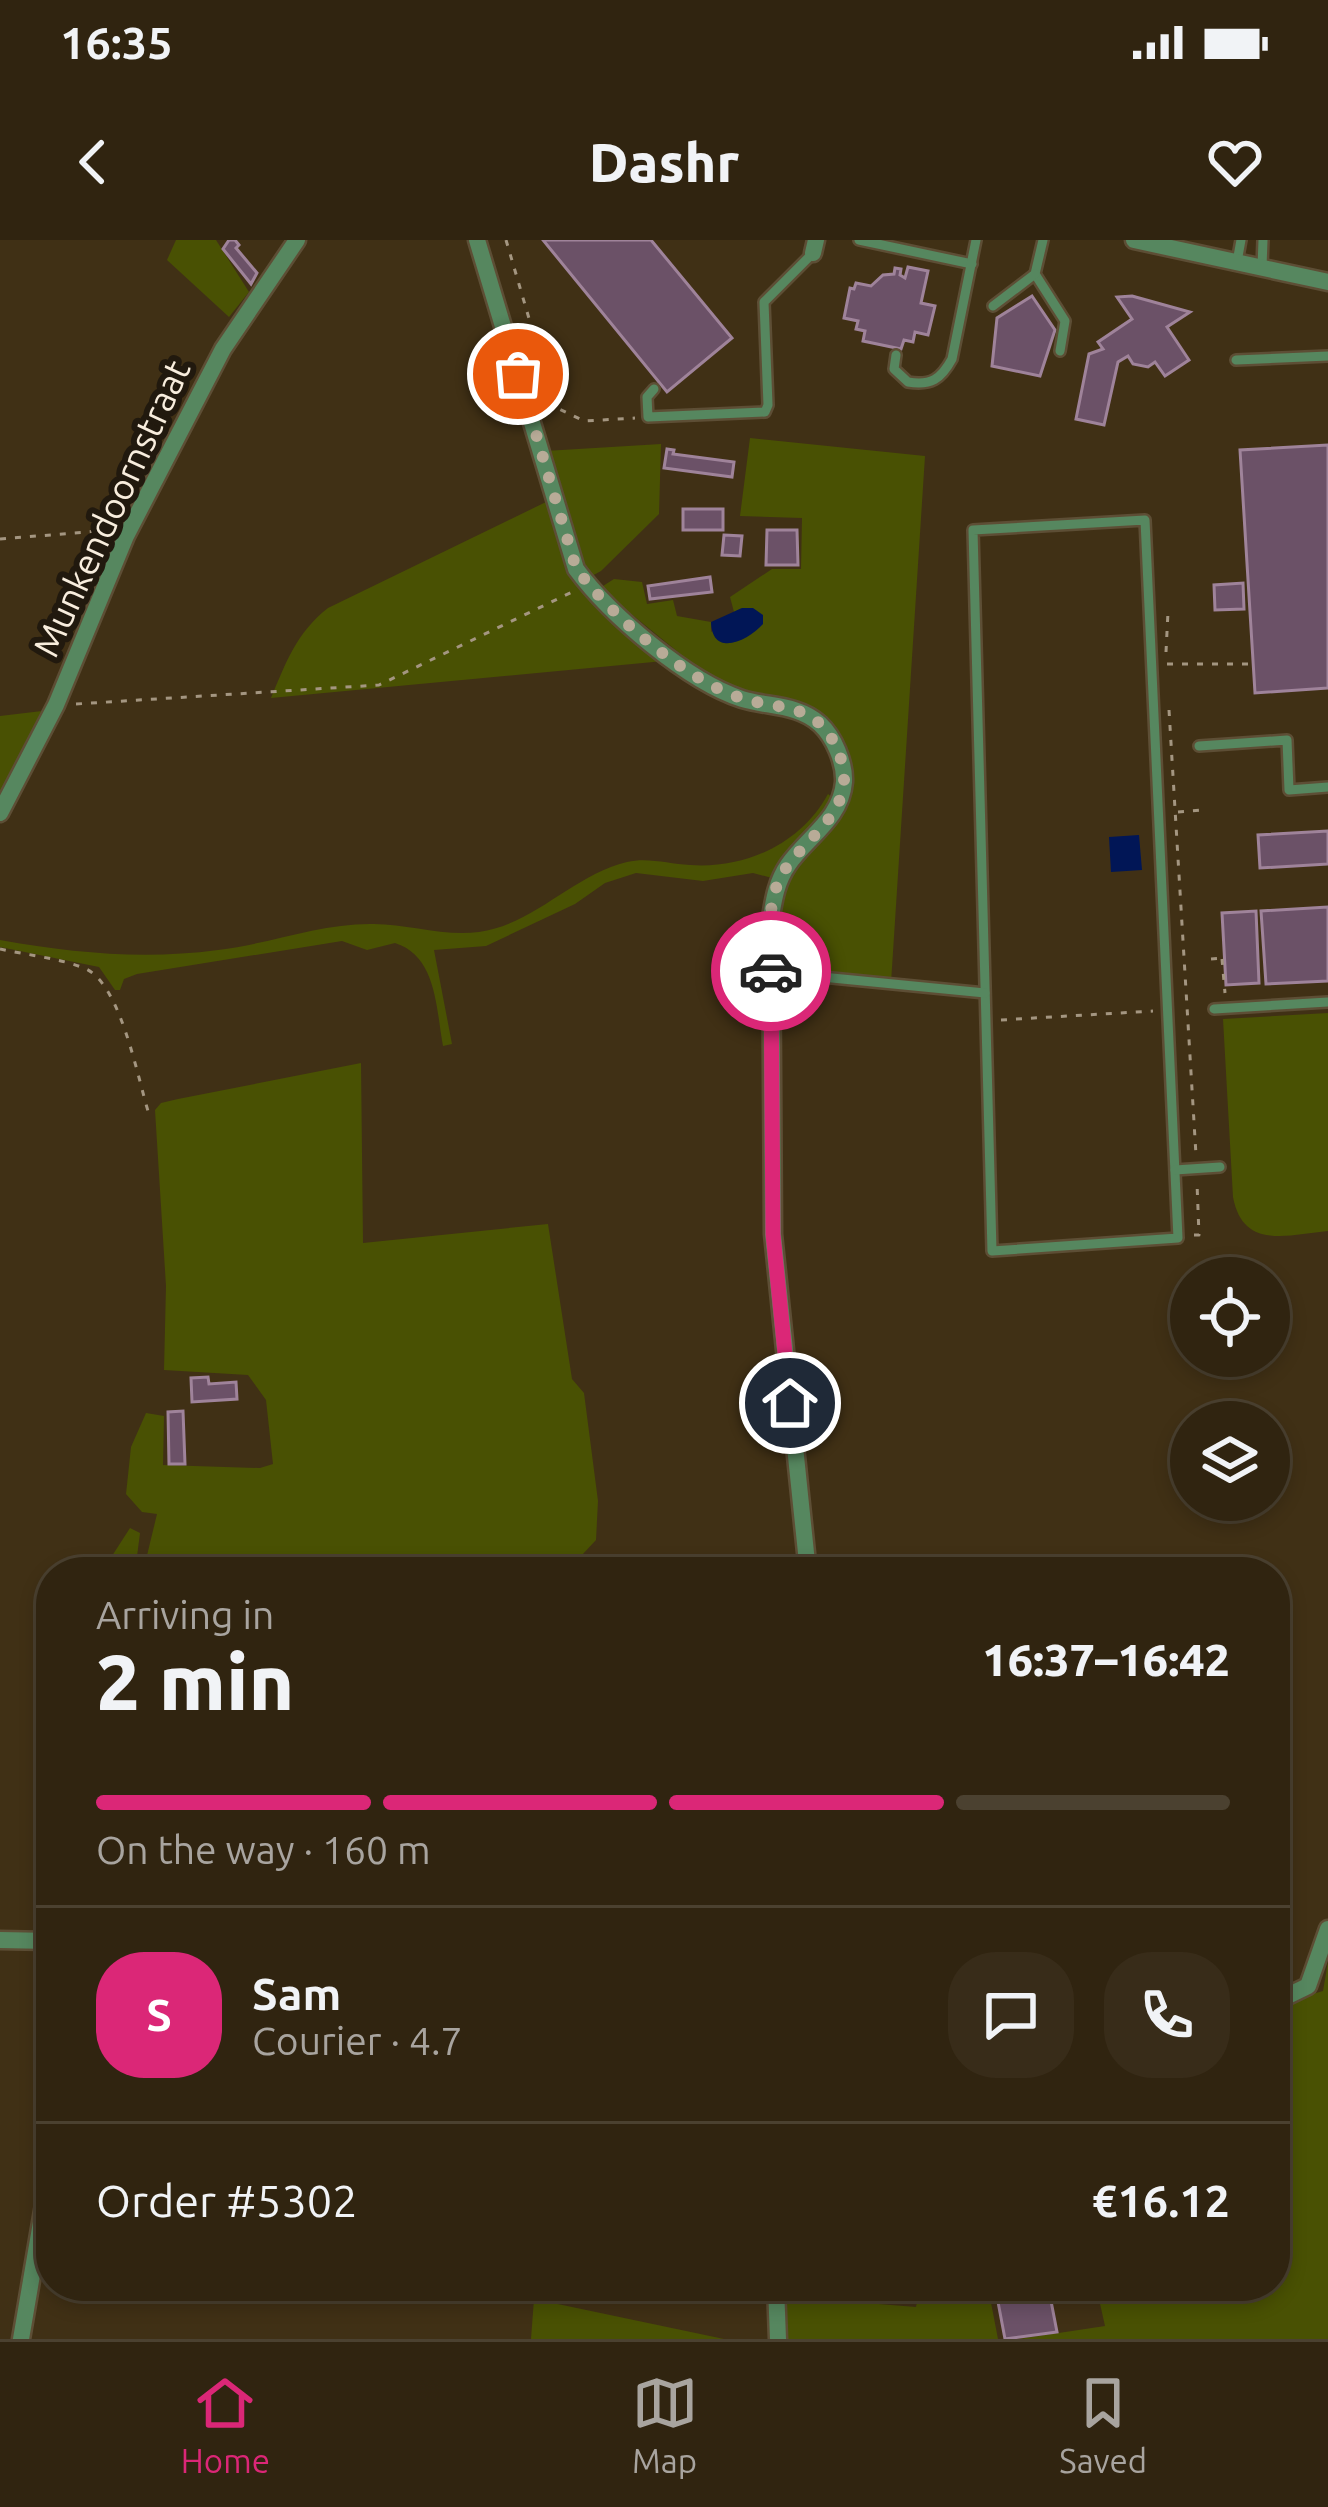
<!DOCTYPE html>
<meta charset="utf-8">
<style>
:root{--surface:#302410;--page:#382c19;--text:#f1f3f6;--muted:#a8a49f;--line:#4b4130;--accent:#db2777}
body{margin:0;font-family:Ubuntu,sans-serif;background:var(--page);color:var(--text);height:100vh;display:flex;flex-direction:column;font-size:45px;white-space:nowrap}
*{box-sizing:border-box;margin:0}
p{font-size:39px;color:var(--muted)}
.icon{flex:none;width:66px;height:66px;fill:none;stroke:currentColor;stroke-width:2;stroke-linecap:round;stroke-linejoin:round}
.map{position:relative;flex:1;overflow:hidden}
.side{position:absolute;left:36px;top:1317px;width:1254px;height:744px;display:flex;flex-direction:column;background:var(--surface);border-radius:48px;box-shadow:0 6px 18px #0003,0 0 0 3px var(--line)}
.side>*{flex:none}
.fabs{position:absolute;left:1170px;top:1017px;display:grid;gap:24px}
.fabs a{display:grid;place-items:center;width:120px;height:120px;border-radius:50%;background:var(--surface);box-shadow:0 6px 18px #0003,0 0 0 3px var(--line);font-size:60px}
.pin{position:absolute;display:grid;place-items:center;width:102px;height:102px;color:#fff;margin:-51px;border:6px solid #fff;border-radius:50%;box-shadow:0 3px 12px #0007}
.courier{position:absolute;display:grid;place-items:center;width:120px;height:120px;margin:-60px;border:9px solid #db2777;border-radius:50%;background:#fff;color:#222;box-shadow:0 3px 15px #0007}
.overview em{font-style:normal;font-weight:800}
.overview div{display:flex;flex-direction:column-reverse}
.overview{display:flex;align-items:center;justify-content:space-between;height:204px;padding:0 60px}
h1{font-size:78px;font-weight:800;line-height:90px}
.bar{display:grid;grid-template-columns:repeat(4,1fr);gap:18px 12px;align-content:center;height:144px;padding:0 60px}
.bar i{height:15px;border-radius:9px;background:var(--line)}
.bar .selected{background:var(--accent)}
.bar p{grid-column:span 4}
.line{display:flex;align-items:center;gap:30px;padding:0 60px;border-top:3px solid var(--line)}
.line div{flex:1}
.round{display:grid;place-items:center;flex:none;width:126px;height:126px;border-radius:48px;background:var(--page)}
.status{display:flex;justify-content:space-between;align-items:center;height:84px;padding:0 60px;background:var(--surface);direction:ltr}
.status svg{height:33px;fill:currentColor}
header{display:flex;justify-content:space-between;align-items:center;height:156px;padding:0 60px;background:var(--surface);font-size:54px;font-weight:800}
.tab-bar{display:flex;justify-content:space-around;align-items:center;height:168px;border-top:3px solid var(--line);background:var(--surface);font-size:33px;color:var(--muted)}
.tab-bar a{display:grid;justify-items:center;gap:6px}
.tab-bar .selected{color:var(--accent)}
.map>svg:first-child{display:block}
.green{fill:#495103}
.water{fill:#011656}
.building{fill:#6b5167;stroke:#9f839a;stroke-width:3}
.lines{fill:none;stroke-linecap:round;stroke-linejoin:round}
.lane-casing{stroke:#5d4e35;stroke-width:14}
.street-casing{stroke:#5d4e35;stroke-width:21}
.path{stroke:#a49681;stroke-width:3;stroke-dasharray:6 9;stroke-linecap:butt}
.lane{stroke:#56875f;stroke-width:9}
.street{stroke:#56875f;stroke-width:16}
.done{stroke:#b8ab97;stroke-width:12;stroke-dasharray:0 21.6}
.route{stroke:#db2777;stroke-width:15}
.labels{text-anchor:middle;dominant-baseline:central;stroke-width:12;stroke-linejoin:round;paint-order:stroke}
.street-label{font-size:36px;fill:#f8eddd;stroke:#21190e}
</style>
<div class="status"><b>16:35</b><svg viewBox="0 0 49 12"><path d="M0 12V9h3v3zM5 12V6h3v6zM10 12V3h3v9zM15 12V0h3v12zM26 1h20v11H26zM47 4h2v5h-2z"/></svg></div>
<header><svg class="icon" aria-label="back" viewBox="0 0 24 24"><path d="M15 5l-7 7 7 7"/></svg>Dashr<svg class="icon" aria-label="heart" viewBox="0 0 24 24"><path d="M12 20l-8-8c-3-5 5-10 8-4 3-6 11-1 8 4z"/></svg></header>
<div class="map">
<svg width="1328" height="2099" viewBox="0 0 1328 2099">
<rect width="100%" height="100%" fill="#403015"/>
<g class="green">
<polygon points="176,0 216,0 249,52 229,77 167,20"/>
<polygon points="750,198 925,216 891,743 777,733 776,681 782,646 846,562 829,485 705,434 603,351 603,346 614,339 642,342 647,364 673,360 677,376 711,382 711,392 742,368 734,372 730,357 772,329 801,329 802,278 740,276"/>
<polygon points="661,204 659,274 601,331 590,337 583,328 545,211"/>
<path d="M546 262 567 332 593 359 664 421 271 458C286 422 297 392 328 368Z"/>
<polygon points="42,471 0,556 0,476"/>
<path d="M828 554 833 558 831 565 772 638 753 633 703 641 636 633 605 643 575 664 486 706 434 710 452 804 443 806C436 769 437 716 395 703L367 710 342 701 137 734 124 739 120 750H115L99 727 0 707V700C74 713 143 720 218 710 269 704 319 684 370 684 406 683 443 697 479 692 535 684 573 635 627 622 648 617 669 624 690 625 745 629 801 604 828 554Z"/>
<path d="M1328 773V991C1287 995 1243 1010 1233 957L1223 779Z"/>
<polygon points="361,823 363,1003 548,984 572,1139 584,1153 598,1261 596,1300 582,1315 502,1314 289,1332 143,1332 157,1274 142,1272 126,1254 131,1207 146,1173 164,1176 163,1225 260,1228 273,1224 266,1160 248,1135 164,1130 166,1046 155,870 161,863 178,859"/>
<polygon points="130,1288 140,1293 135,1332 111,1332 112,1316"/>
<polygon points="1328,1722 1328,2099 1019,2099 1105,2086 1096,2046 1275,2046 1275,1765 1323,1751"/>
<polygon points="782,2046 854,2046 854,2062 916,2067 920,2046 988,2047 998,2099 785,2099"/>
<polygon points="534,2059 724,2099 531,2099"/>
</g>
<g class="water">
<path d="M742 368H753L763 375V384C748 401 712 418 711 382Z"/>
<polygon points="1139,595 1142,630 1111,632 1109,597"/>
</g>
<g class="building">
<polygon points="229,0 235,0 239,5 236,8 257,33 251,44 223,9"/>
<polygon points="543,0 651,0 732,98 667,152"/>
<polygon points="908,27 928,31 921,63 935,66 928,95 915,92 913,102 904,100 901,109 863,101 865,91 856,89 858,81 844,78 850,48 854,49 856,43 871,46 883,35 894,34 895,28 901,29 900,35 905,38"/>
<polygon points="1032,56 1055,90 1040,136 992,126 997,78"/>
<polygon points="1132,56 1190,72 1167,87 1189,120 1165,136 1155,122 1148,127 1133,124 1128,116 1118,122 1104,185 1076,179 1089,114 1103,109 1098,102 1132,79 1117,57"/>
<polygon points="1328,205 1328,448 1255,453 1240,210"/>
<polygon points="667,209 674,210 673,214 734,222 732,237 664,228"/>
<rect x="683" y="269" width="40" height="21"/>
<polygon points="767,290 797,290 798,325 766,325"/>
<polygon points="724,295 742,296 740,316 722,315"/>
<polygon points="710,337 712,352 650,359 648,346"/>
<polygon points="1243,343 1244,369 1215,370 1214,345"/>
<polygon points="1328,591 1328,624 1260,628 1258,595"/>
<polygon points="1328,667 1328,741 1266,744 1261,671"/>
<polygon points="1256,671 1259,743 1226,745 1222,673"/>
<polygon points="208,1137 209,1144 236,1142 237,1159 192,1162 191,1138"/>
<polygon points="183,1171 185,1224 169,1224 168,1172"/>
<polygon points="859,2046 913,2046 912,2060 859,2057"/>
<polygon points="995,2046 1090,2046 1091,2054 1051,2061 1057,2092 1005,2099"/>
</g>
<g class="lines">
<g class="lane-casing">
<g id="lane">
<polyline points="859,0 972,24"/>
<polyline points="1043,0 1035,34 1065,81 1060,111"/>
<polyline points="1237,22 1241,0"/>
<polyline points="1262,27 1263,0"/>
<polyline points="993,66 1035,34"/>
<path d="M896 115 894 129 908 142C931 146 941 139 952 119L976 0"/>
<polyline points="1236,120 1328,116"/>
<polyline points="654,149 647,157 648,177 765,172 768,165 764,62 813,13"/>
<polygon points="1145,280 1178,998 992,1011 973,290"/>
<polyline points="1199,506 1287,500 1289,550 1328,547"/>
<polyline points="771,732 985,753"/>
<polyline points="1214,769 1328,762"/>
<polyline points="1175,930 1220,927"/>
</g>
</g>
<g class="street-casing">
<g id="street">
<path d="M477 0 576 329C610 375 687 441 742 459 768 467 798 464 820 484 834 497 845 523 844 542 841 579 807 597 788 625 777 641 774 658 771 677L773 994 808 1332"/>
<polyline points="1134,0 1328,42"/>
<polyline points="813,13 816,0"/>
<polyline points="0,573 56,465 126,296 223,109 297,0"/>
<polyline points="0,1700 51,1701"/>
<polyline points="1275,1762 1308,1746 1328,1689"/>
<polyline points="776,2046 778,2099"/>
<polyline points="21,2099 51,1924"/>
</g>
</g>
<g class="path">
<polyline points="506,0 555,167 584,181 635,178"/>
<polyline points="0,299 112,290"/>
<polyline points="1166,412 1168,372"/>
<polyline points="1167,424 1253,424"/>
<polyline points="76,464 379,445 572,352"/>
<polyline points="1169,470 1196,915"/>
<polyline points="1178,572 1203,570"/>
<path d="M0 709C27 715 58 718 84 728 120 742 137 835 148 871"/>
<polyline points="1211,719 1224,718"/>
<polyline points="1222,719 1225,753"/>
<polyline points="1001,780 1153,771"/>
<polyline points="1194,995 1199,995 1197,943"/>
</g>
<use href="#lane" class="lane"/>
<use href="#street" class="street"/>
</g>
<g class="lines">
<path class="done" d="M518 134 576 328C610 375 686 440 741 458 767 467 798 464 819 483 834 496 845 522 844 541 841 587 789 607 776 648 767 674 771 704 771 731"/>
<polyline class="route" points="771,731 773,994 790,1163"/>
</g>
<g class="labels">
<g class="street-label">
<text transform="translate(111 268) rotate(-65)">Munkendoornstraat</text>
</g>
</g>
</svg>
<div class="fabs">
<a><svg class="icon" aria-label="locate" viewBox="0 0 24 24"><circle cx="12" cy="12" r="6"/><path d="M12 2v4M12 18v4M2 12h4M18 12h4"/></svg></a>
<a><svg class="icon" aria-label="layers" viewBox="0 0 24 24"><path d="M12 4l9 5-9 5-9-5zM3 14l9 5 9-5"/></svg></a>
</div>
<div class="pin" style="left:518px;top:134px;background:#ea580c"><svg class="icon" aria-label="bag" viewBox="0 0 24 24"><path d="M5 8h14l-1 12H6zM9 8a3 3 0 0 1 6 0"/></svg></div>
<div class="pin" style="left:790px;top:1163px;background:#1f2937"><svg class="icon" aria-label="home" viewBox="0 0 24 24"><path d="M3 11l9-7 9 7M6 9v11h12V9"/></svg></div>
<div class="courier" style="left:771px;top:731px"><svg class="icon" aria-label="car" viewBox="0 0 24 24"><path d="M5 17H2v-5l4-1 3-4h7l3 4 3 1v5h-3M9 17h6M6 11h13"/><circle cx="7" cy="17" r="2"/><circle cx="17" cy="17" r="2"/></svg></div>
<section class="side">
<div class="overview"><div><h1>2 min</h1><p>Arriving in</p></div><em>16:37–16:42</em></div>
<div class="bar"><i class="selected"></i><i class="selected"></i><i class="selected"></i><i></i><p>On the way · 160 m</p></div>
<div class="line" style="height:216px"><b class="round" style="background:var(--accent);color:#fff">S</b><div><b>Sam</b><p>Courier · 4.7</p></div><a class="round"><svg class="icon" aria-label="chat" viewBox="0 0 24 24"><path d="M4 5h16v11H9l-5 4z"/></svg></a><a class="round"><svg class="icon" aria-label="phone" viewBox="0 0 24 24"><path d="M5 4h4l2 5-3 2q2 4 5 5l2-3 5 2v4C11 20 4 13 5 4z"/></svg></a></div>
<div class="line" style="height:156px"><div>Order #5302</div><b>€16.12</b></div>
</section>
</div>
<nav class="tab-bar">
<a class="selected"><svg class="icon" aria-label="home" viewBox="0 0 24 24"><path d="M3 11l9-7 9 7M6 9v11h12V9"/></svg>Home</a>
<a><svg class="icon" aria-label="map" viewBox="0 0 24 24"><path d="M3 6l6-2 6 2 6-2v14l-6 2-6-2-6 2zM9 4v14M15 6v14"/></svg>Map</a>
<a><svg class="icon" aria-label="saved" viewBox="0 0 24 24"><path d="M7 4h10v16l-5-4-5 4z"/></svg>Saved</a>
</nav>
